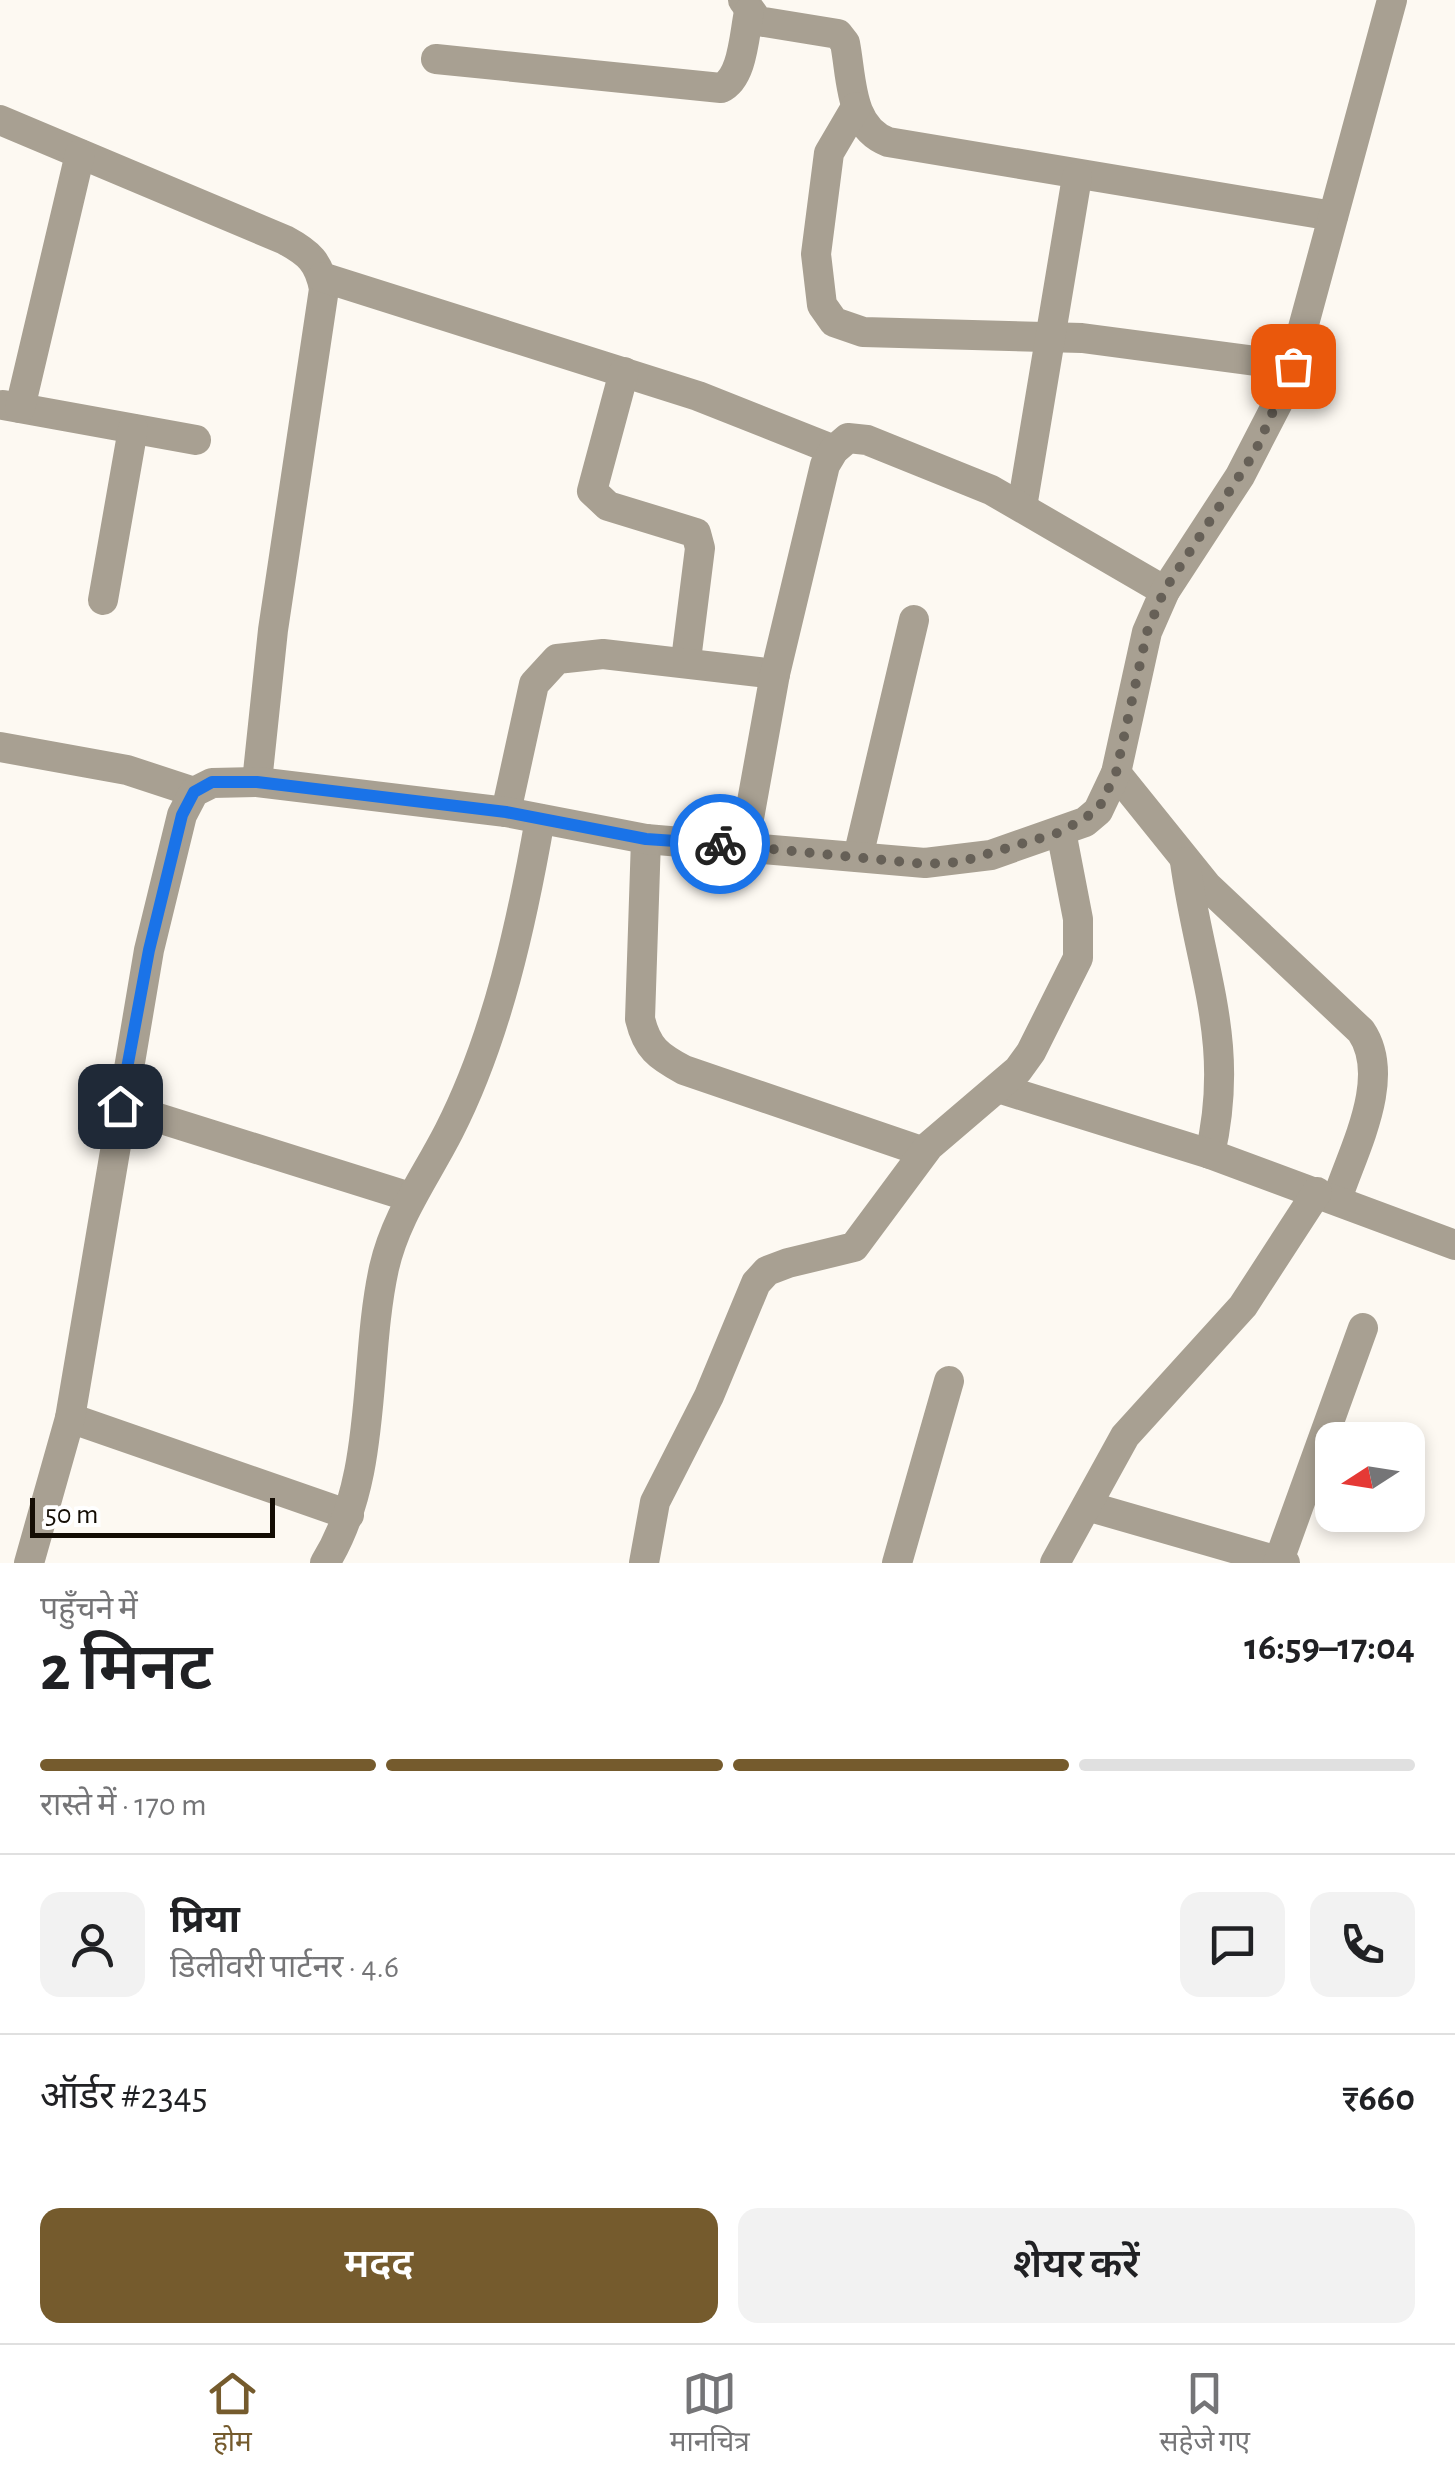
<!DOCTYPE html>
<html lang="hi">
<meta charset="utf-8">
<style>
:root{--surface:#fff;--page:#f2f2f2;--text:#202124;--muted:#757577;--line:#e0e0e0;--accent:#755b2d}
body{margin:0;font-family:"Alegreya Sans","Noto Sans Devanagari",sans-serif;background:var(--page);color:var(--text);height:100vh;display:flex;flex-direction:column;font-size:38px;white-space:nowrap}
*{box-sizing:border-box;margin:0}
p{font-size:32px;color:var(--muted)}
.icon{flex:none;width:55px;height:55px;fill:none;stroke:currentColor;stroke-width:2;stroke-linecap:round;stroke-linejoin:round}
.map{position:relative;height:1563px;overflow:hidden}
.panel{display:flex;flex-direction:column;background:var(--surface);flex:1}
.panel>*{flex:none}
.needle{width:65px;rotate:258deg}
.fabs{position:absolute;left:1315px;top:1422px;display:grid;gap:20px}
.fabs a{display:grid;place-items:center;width:110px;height:110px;border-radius:20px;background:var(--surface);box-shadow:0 5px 15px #0003;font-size:50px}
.scale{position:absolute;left:30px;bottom:25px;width:245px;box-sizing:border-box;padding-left:10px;border:5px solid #140d04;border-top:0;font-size:28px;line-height:35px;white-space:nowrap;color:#140d04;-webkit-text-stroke:8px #fff;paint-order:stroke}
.pin{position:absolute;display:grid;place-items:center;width:85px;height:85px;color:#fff;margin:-42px;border-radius:20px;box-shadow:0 5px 15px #0006}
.courier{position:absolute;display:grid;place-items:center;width:100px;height:100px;margin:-50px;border:8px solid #1a73e8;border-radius:50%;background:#fff;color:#222;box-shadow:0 2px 12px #0007}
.overview em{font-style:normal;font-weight:600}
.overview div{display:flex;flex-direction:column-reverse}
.overview{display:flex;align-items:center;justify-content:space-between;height:170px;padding:0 40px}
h1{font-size:65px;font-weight:600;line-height:75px}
.bar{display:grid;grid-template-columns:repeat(4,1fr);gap:15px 10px;align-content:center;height:120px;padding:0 40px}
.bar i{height:12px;border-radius:8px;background:var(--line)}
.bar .selected{background:var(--accent)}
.bar p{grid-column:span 4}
.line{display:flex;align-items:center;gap:25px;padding:0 40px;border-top:2px solid var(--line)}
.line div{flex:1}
.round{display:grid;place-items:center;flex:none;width:105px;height:105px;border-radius:20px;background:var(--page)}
.cta{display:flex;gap:20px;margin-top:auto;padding:20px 40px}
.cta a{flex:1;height:115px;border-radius:20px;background:var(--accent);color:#fff;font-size:40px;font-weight:600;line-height:115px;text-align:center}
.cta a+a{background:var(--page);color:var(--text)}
.tabs{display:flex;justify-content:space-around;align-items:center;height:140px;border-top:2px solid var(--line);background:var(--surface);font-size:28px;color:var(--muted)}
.tabs a{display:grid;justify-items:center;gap:5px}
.tabs .selected{color:var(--accent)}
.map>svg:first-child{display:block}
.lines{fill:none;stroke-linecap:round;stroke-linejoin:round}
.minor{stroke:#a8a092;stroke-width:30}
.done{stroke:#666057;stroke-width:10;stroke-dasharray:0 18}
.route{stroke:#1a73e8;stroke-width:12}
</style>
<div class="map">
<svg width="1455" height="1563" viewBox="0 0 1455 1563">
<rect width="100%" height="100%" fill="#fdf9f2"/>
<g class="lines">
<g class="minor">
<path d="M743 0 758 21 838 34 845 43C852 79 849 127 888 142L1333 216"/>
<path d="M436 59 721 88C743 78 744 35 749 12"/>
<polyline points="856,107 829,153 816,254 822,305 834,322 863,332 1082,338 1293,366"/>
<path d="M0 120 285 240C309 253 319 262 324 289L273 630 257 782"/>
<polyline points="322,277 698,396 834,450"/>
<polyline points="624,372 592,491 608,506 696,533 700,548 686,660"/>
<polyline points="3,405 196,440"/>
<polyline points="20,408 80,154"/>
<polyline points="1022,507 1077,177"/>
<polyline points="103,600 133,429"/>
<polyline points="0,747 127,770 194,792"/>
<path d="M1116 773 1207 886 1361 1031C1393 1078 1353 1150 1337 1199"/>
<polyline points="506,812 534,684 557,659 603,654 775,674"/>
<path d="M646 839 640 1019C647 1048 658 1056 684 1070L924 1152"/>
<polyline points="744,846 775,674 825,465 834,450 848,438 867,440 991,490 1165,591"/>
<polyline points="858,857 914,620"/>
<path d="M1185 862C1200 971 1236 1041 1210 1154"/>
<polyline points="998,1088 1210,1154 1455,1245"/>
<polyline points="120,1106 410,1197"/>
<polyline points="70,1418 349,1515"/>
<polyline points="1087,1506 1285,1563"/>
<polyline points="29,1563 70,1418 149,950 182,815 194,792 212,783 257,782 506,812 646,839 925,863 991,855 1085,822 1098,811 1116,773 1147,632 1165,591 1240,476 1288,383 1392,0"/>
<path d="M325 1563C379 1476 363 1364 384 1268 396 1216 425 1178 449 1131 497 1037 522 922 540 819"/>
<polyline points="644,1563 655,1502 709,1396 756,1283 767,1271 788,1263 854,1247 929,1146 1018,1070 1031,1052 1078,958 1078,919 1061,831"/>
<polyline points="897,1563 949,1381"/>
<polyline points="1055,1563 1125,1436 1243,1306 1317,1192"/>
<polyline points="1278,1563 1363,1328"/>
</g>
</g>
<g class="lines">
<polyline class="done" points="720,844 925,864 960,862 1061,832 1098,810 1116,773 1147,632 1164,591 1255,452 1293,366"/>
<polyline class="route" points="120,1106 149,950 182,815 194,792 212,782 257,782 506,812 646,839 720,844"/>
</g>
</svg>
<div class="fabs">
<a><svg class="needle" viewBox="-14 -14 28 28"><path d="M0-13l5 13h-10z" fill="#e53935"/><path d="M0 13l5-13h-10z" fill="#757577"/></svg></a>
</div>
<div class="scale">50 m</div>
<div class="pin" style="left:1293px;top:366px;background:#ea580c"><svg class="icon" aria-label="bag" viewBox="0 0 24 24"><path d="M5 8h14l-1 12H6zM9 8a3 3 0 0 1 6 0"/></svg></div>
<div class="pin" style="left:120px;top:1106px;background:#1f2937"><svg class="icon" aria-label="home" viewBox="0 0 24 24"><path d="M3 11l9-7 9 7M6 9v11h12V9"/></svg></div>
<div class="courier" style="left:720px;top:844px"><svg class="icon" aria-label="bike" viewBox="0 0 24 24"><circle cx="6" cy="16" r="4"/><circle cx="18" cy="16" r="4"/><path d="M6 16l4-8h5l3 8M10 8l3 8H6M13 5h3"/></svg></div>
</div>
<section class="panel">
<div class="overview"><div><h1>2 मिनट</h1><p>पहुँचने में</p></div><em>16:59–17:04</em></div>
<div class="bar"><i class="selected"></i><i class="selected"></i><i class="selected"></i><i></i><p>रास्ते में · 170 m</p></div>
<div class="line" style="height:180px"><a class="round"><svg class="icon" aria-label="person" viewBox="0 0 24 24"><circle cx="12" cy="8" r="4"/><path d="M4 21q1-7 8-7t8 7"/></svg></a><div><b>प्रिया</b><p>डिलीवरी पार्टनर · 4.6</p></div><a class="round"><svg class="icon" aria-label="chat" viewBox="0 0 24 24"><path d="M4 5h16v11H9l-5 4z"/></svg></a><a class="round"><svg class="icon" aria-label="phone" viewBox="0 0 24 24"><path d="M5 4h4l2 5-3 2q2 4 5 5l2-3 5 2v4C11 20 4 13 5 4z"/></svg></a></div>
<div class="line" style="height:130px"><div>ऑर्डर #2345</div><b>₹660</b></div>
<div class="cta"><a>मदद</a><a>शेयर करें</a></div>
</section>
<nav class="tabs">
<a class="selected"><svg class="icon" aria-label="home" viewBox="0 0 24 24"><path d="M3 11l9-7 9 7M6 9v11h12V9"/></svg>होम</a>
<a><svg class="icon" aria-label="map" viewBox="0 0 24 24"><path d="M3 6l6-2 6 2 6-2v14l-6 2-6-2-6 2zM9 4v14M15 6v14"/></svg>मानचित्र</a>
<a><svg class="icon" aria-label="saved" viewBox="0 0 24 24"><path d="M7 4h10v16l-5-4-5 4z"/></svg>सहेजे गए</a>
</nav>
